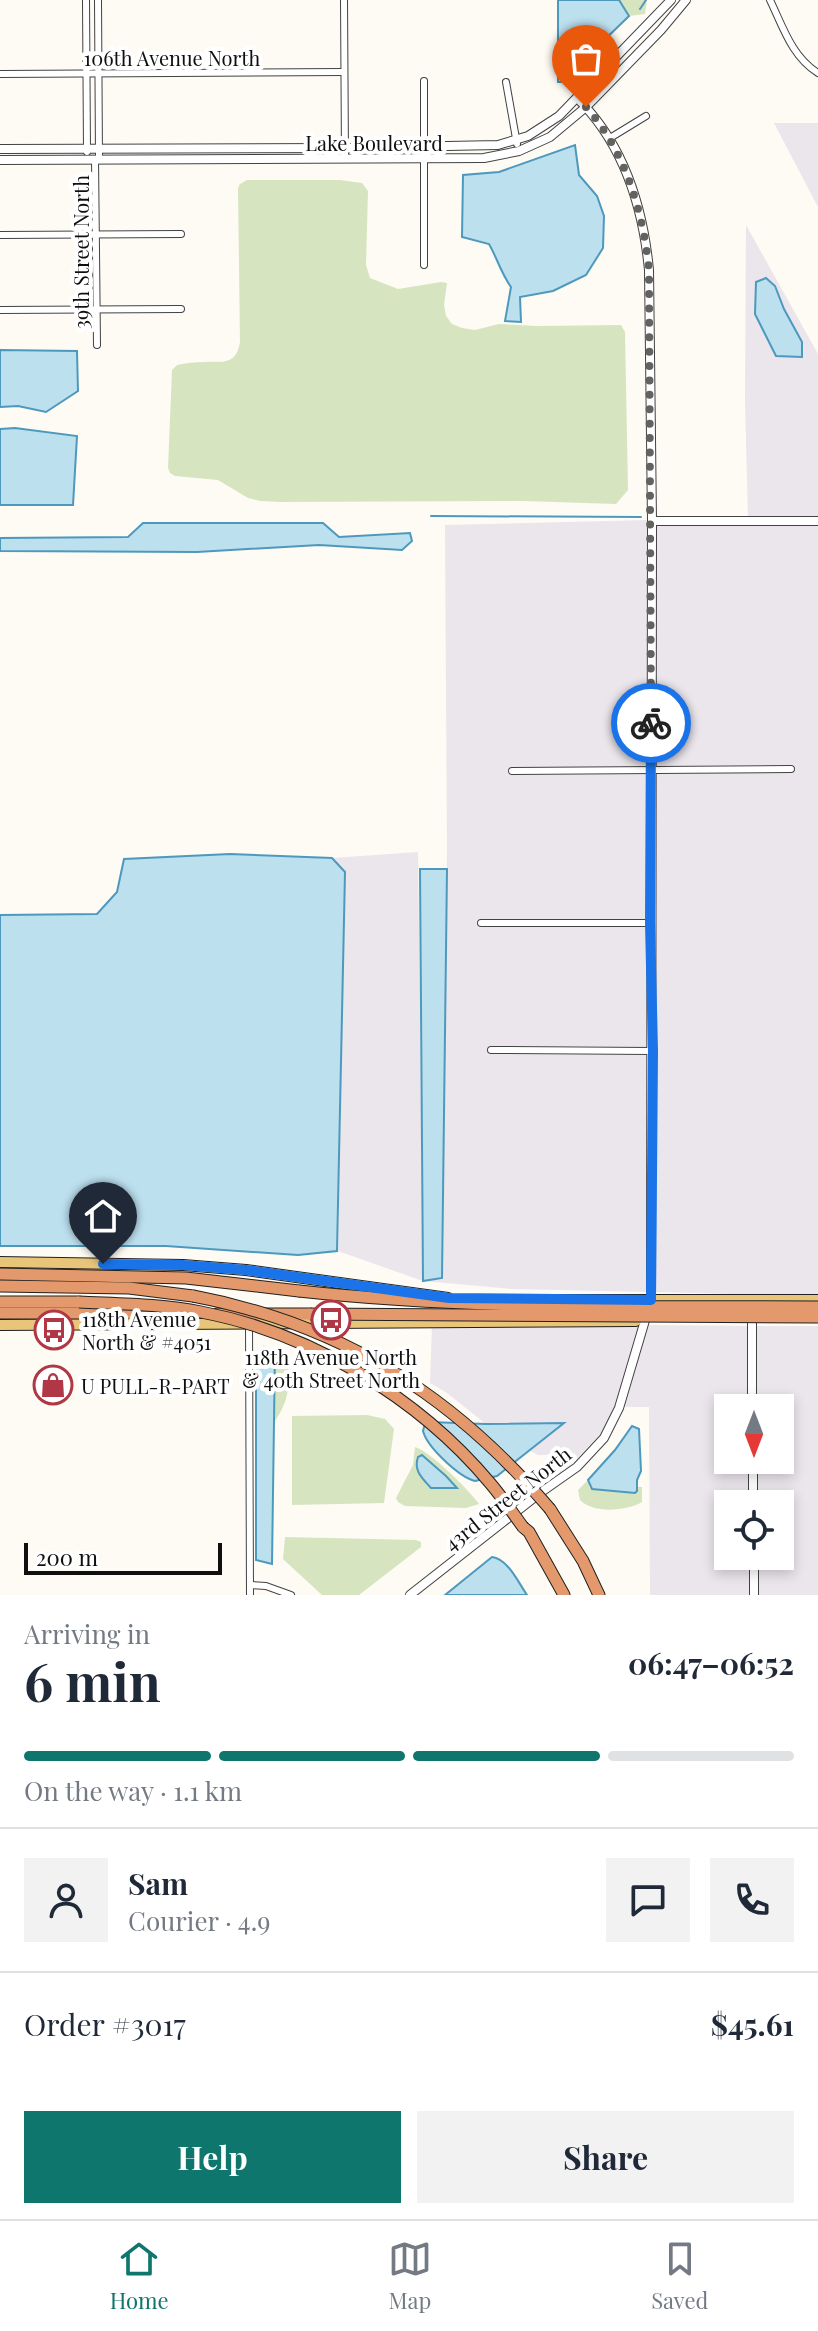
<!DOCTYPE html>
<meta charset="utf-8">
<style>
:root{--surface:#fff;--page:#f2f2f3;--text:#1f2937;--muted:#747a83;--line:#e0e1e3;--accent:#0f766e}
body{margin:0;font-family:"Playfair Display",serif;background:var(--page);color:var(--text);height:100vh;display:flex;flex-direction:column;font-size:30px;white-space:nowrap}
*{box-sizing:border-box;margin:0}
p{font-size:26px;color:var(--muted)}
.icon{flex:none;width:44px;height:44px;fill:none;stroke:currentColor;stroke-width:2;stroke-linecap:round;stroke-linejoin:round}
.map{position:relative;height:1595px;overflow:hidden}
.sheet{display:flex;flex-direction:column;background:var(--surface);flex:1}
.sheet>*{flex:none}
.needle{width:52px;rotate:180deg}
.controls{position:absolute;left:714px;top:1394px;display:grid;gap:16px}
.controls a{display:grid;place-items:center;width:80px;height:80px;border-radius:0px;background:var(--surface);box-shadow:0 4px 12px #0003;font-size:40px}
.scale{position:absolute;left:24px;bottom:20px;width:198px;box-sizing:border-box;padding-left:8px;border:4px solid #0f0f0f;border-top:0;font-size:22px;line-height:28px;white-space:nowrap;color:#0f0f0f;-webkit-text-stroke:6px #fff;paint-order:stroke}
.pin{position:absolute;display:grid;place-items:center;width:68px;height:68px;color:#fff;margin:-82px -34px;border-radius:50% 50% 50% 0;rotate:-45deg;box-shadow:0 0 8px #0007}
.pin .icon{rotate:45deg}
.courier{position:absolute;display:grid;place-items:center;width:80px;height:80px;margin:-40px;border:6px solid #1a73e8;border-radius:50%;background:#fff;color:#222;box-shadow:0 2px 10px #0007}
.summary em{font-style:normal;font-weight:700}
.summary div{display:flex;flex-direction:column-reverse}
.summary{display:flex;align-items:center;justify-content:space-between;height:136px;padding:0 24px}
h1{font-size:52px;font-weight:700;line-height:60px}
.bar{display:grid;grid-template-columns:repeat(4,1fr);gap:12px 8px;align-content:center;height:96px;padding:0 24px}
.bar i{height:10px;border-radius:6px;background:var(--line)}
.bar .current{background:var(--accent)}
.bar p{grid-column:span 4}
.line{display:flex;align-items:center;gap:20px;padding:0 24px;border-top:2px solid var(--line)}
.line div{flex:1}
.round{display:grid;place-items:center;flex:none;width:84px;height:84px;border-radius:0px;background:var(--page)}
.cta{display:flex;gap:16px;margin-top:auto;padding:16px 24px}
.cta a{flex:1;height:92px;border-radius:0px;background:var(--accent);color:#fff;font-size:32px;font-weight:700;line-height:92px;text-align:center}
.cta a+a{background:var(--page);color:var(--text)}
.tab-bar{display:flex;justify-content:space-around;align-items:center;height:112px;border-top:2px solid var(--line);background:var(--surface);font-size:22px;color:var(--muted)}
.tab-bar a{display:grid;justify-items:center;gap:4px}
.tab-bar .current{color:var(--accent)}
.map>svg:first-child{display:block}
.industrial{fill:#ebe5ec;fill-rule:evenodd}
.green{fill:#d6e5c0}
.water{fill:#bde0ef;stroke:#4d99bd;stroke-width:2}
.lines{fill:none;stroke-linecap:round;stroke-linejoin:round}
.stream{stroke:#4d99bd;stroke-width:2}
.minor-casing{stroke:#424242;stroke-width:8}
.tertiary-casing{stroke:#424242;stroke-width:10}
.primary-casing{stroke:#202020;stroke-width:12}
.motorway-casing{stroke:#202020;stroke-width:13}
.minor{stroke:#fff;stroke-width:6}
.tertiary{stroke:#fff;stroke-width:8}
.primary{stroke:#e8c578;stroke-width:10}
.motorway{stroke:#e3996c;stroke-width:11}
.motorway-bridge-casing{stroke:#202020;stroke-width:13;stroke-linecap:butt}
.motorway-bridge{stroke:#e3996c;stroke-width:11}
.done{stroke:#62625f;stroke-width:8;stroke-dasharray:0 14.4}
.route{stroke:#1a73e8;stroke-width:10}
.labels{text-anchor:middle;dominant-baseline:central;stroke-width:8;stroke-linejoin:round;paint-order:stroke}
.street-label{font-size:20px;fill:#0f0f0f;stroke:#fff}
.poi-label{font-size:20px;fill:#0f0f0f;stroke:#fff;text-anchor:start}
</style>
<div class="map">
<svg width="818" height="1595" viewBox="0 0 818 1595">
<rect width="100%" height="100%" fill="#fdfbf3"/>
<g class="industrial">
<polygon points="774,123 818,123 818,207"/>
<path d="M746 225 818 354V517H748L745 401ZM756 282 775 286 784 309 776 356 755 314Z"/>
<polygon points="648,520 647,766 508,768 509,775 647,774 647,919 477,920 478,927 647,927 649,1047 489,1046 488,1054 649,1055 648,1292 512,1289 423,1281 338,1251 345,872 332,858 418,852 423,1280 442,1278 447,849 445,525"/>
<polygon points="655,525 818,525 818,1296 655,1292 656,1047 654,923 654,774 794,772 794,765 654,766"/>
<polygon points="639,1325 616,1407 604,1430 564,1472 552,1480 566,1465 559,1450 546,1455 538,1455 529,1450 563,1423 486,1424 447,1393 430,1383 432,1326"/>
<polygon points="646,1325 748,1326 749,1408 728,1408 728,1460 749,1460 750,1504 728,1504 728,1556 750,1556 751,1595 650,1595 649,1407 623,1407"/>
<polygon points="755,1326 818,1326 818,1595 758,1595 757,1556 780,1556 780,1504 757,1504 756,1460 780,1460 780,1408 756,1408"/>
</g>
<g class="green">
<polygon points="619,0 647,0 645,14 629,16"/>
<path d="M247 180H340L362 183 368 191 366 265 370 278 398 289 441 282 447 283 444 305 446 316 452 324 462 328 475 330 499 324 537 326 621 325 625 332 628 490 616 504 523 501 280 502 260 501 248 498 218 480 175 476 170 473 168 468 172 370 177 365C186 363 195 362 204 362 223 361 236 366 240 342L238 188 240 184Z"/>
<path d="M263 1345 287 1353 289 1358C288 1388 291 1397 274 1423L275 1351H263Z"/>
<polygon points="367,1415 385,1419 394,1429 384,1503 292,1505 292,1416"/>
<path d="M415 1447C431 1452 469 1490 479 1504L466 1508 405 1506 398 1502 396 1498 413 1465Z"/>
<path d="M588 1480 590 1488 595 1490 635 1493 637 1487H642V1502C626 1511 594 1514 580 1500L578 1490Z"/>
<polygon points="285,1537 416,1540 421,1542 421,1547 359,1595 322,1595 283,1559"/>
</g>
<g class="water">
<polygon points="558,0 619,0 629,16 561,82 558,82"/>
<path d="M575 145 579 175 597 196 604 216 603 248 586 275 553 291 520 297 521 322 505 321 511 287C501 273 497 258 489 244L462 237 463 175 499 172Z"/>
<polygon points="766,278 775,286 784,309 802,342 802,357 776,356 755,314 756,282"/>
<polygon points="0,350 77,351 78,391 46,412 18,406 0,407"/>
<polygon points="15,428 77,436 73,505 0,505 0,429"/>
<polygon points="143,523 323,523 339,537 410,533 412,541 402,550 319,545 197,552 0,551 0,538 128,537"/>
<polygon points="230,854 332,858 345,872 337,1251 298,1255 166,1246 0,1246 0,915 97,914 117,892 124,859"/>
<polygon points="420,869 447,869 442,1278 423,1281"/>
<polygon points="275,1350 272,1564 256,1560 256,1352"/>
<path d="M429 1422 486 1424 564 1423 497 1476 475 1481C459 1477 427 1447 423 1431L425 1423Z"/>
<polygon points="632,1426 639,1429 641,1471 637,1480 637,1491 635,1493 592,1489 588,1480 615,1450"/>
<path d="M422 1455 446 1476 457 1488H431C423 1479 413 1471 418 1457Z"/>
<path d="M492 1557C508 1559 518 1582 527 1595H445Z"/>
</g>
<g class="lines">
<g class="stream">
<polyline points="640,9 646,0"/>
<polyline points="431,516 641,517"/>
</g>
<g class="minor-casing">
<g id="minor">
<polyline points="86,0 87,152"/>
<polyline points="98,0 99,159"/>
<polyline points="344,0 345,158"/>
<path d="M770 0C783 27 792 57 818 73"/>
<polyline points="0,74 344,72"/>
<polyline points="424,81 424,265"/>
<polyline points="506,82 517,144"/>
<polyline points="610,138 646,116"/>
<polyline points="95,159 97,345"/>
<polyline points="0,235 181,234"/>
<polyline points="0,310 181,309"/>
<polyline points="512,771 791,769"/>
<polyline points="481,923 650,923"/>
<polyline points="491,1050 652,1051"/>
<polyline points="249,1322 250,1595"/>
<polyline points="250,1585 266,1586 291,1595"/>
</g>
</g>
<g class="tertiary-casing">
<g id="tertiary">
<polyline points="0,149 345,148 498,145 528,136 559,116 671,0"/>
<polyline points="0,160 484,158 519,151 550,137 586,107 661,30 686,0"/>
<polyline points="652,521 818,521"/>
<polyline points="752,1321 752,1408"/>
<polyline points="753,1460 753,1504"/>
<polyline points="754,1556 754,1595"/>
<path d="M410 1595 540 1493 577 1467 604 1438 619 1408 651 1300 652 521 649 270C643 207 623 143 577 98"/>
</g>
</g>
<g class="primary-casing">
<g id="primary">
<polyline points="0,1262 183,1265 246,1270 448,1298"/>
<polyline points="520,1300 818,1300"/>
<polyline points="0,1325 636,1321"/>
</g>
</g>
<g class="motorway-casing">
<g id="motorway">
<polyline points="0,1274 186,1278 299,1291"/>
<polyline points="0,1286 129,1288 193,1296"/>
<polyline points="0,1302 79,1302"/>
<polyline points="0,1313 187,1313"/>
<polyline points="217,1314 310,1314"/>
<polyline points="550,1509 583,1561 599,1595"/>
<polyline points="523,1527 529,1532 564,1595"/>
</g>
</g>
<use href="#minor" class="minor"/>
<use href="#tertiary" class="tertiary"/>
<use href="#primary" class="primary"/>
<use href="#motorway" class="motorway"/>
<g class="motorway-bridge-casing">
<g id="motorway-bridge">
<path d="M299 1291C472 1310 645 1306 818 1307"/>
<path d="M193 1296C341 1324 453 1395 550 1509"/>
<path d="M79 1302C120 1304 161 1304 201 1312 311 1333 418 1397 490 1483 502 1497 512 1512 523 1527"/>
<polyline points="310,1314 818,1317"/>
</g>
</g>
<use href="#motorway-bridge" class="motorway-bridge"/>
</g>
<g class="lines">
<path class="done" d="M586 107C625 151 643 211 649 270L651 723"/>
<polyline class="route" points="103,1264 183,1265 246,1270 449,1298 651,1300 653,1051 650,923 651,723"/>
</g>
<defs>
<g id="bus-ring" transform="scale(2)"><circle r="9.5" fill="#fff" stroke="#af3746" stroke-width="1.5"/><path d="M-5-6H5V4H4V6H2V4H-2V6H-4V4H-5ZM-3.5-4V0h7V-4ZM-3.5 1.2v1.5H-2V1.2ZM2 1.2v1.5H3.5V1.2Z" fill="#af3746"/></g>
<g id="shop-ring" transform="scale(2)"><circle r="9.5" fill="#fff" stroke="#af3746" stroke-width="1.5"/><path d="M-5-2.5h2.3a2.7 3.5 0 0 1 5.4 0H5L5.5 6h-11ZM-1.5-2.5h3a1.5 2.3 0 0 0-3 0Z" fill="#af3746"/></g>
</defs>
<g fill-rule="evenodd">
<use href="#bus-ring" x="331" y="1320"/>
<use href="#bus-ring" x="54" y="1330"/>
<use href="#shop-ring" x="53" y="1385"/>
</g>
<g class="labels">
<g class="street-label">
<text x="172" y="57">106th Avenue North</text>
<text x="374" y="142">Lake Boulevard</text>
<text transform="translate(80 252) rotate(-90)">39th Street North</text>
<text transform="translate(507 1498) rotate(-38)">43rd Street North</text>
</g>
<g class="poi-label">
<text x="82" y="1318">118th Avenue<tspan x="82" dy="23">North &amp; #4051</tspan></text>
<text x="331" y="1356" text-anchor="middle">118th Avenue North<tspan x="331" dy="23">&amp; 40th Street North</tspan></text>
<text x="81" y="1385">U PULL-R-PART</text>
</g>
</g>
</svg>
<div class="controls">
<a><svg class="needle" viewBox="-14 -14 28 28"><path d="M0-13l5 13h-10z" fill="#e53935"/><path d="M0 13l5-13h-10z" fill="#747a83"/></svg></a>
<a><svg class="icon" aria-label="locate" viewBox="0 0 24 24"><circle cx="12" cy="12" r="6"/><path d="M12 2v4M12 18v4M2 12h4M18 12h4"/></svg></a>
</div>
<div class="scale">200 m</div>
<div class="pin" style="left:586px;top:107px;background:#ea580c"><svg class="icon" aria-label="bag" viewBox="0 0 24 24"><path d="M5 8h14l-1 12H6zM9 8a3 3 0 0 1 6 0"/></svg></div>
<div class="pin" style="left:103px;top:1264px;background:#1f2937"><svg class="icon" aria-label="home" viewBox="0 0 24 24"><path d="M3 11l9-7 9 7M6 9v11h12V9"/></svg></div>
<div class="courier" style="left:651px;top:723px"><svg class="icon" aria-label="bike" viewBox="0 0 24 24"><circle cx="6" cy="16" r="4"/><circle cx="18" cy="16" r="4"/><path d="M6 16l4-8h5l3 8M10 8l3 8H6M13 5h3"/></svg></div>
</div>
<section class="sheet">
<div class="summary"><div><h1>6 min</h1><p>Arriving in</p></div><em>06:47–06:52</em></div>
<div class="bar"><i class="current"></i><i class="current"></i><i class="current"></i><i></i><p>On the way · 1.1 km</p></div>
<div class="line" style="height:144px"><a class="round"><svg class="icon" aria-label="person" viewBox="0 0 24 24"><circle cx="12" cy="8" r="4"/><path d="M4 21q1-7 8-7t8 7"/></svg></a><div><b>Sam</b><p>Courier · 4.9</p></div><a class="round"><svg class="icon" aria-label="chat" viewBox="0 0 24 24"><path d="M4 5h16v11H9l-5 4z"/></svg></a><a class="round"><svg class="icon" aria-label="phone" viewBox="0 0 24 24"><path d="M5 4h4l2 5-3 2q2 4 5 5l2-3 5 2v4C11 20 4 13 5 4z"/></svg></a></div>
<div class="line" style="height:104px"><div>Order #3017</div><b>$45.61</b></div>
<div class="cta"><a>Help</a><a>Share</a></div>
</section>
<nav class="tab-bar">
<a class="current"><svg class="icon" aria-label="home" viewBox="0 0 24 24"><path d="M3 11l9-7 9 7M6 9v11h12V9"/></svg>Home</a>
<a><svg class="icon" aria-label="map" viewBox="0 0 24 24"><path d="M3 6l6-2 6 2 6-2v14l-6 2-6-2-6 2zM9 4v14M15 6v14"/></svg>Map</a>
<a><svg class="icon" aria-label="saved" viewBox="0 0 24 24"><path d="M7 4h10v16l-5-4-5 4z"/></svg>Saved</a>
</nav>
